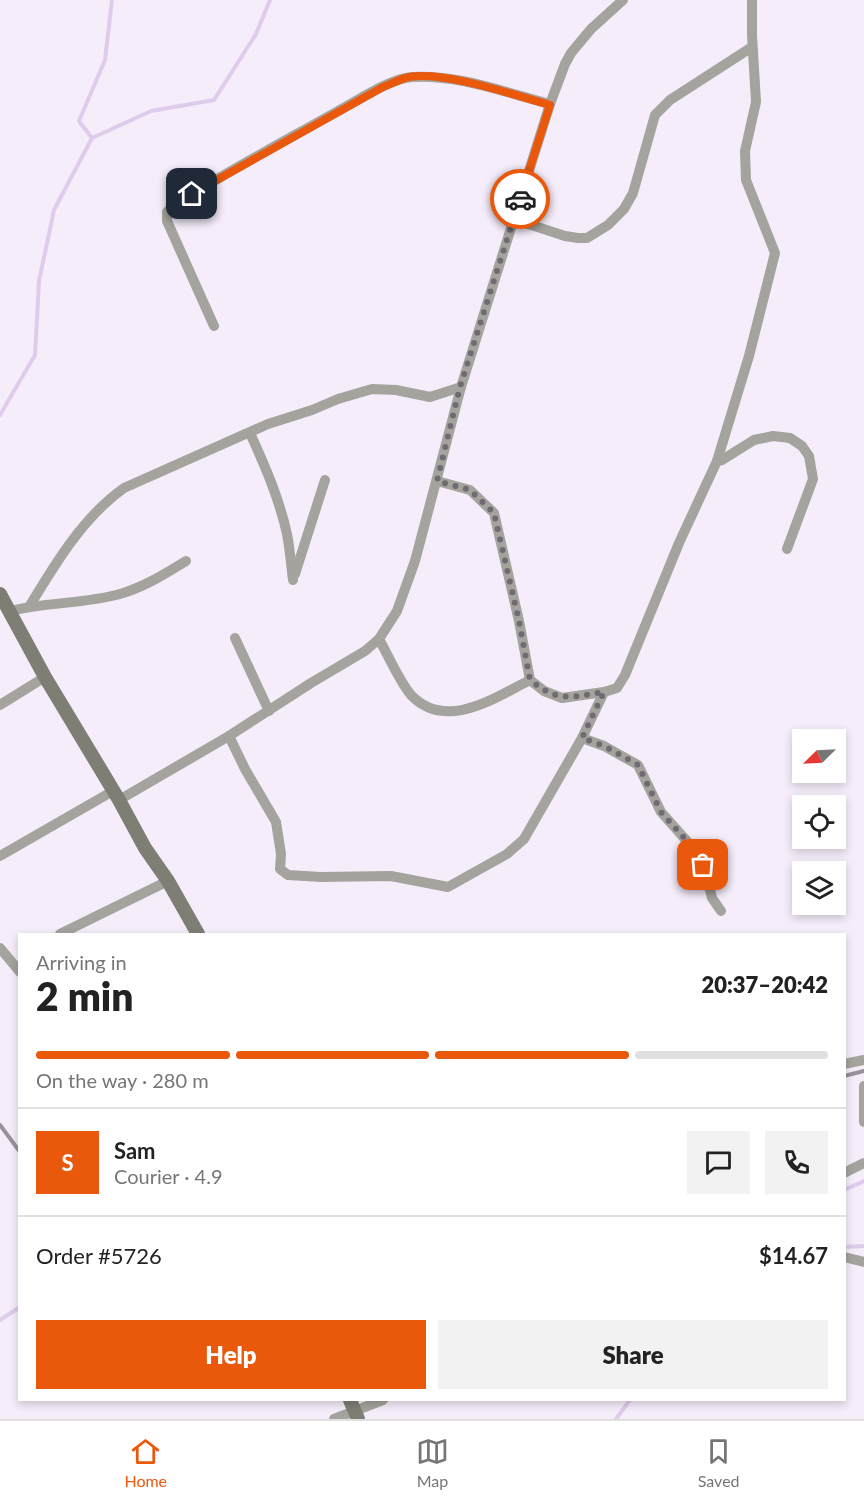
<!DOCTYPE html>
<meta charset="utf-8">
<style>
:root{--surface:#fff;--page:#f2f2f2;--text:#222;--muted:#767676;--line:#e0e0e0;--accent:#ea580c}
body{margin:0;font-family:Lato,sans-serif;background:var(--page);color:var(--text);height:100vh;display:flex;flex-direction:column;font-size:22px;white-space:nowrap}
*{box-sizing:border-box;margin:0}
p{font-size:20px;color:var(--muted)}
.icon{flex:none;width:33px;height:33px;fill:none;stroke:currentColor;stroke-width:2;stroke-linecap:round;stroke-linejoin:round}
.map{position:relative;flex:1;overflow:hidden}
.side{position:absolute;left:18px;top:933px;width:828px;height:468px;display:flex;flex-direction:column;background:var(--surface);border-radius:0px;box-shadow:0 3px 9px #0003}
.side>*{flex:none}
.needle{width:39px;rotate:246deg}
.buttons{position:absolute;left:792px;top:729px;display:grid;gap:12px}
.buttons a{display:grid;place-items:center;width:54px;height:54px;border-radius:0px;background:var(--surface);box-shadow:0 3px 9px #0003;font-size:30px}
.pin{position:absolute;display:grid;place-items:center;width:51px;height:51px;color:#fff;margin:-26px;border-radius:12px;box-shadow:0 3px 9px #0006}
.courier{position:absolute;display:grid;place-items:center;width:60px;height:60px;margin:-30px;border:4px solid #ea580c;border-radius:50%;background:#fff;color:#222;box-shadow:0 2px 8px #0007}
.summary em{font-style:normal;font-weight:800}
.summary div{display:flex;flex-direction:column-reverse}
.summary{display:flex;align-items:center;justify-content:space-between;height:102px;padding:0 18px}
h1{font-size:39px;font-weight:800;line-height:45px}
.bar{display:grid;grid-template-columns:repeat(4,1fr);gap:9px 6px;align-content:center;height:72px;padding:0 18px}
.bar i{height:8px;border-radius:4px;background:var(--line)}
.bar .current{background:var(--accent)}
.bar p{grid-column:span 4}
.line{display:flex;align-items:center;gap:15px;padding:0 18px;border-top:2px solid var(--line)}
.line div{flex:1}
.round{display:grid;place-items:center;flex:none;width:63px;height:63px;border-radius:0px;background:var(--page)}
.action{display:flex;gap:12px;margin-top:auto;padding:12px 18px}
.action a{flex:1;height:69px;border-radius:0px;background:var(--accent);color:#fff;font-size:24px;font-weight:800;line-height:69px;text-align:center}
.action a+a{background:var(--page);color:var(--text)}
.tabs{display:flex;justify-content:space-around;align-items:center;height:84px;border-top:2px solid var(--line);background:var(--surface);font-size:16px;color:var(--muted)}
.tabs a{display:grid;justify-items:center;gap:3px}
.tabs .current{color:var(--accent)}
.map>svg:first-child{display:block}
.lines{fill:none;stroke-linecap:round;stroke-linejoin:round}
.stream{stroke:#dfcbec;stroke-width:4}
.minor{stroke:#a4a39d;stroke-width:10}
.secondary{stroke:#7f7e75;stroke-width:14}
.rail{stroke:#98929b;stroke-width:4}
.done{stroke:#706b73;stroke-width:6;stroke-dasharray:0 10.8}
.route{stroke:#ea580c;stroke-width:8}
</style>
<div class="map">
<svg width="864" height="1419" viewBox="0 0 864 1419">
<rect width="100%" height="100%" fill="#f5edfa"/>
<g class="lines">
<g class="stream">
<polyline points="92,138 79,121 105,60 112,0"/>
<polyline points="0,415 35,355 39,281 54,210 92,138 151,111 214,100 256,34 270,0"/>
<polyline points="844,1190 864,1181"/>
<polyline points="844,1247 864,1246"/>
<polyline points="0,1320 20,1307"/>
<polyline points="616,1419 630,1400"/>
</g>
<g class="minor">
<polyline points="513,219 565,236 578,238 587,238 608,225 624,209 633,193 655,115 670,100 752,47"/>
<path d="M214 326 167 221V212L173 206C226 172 283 142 338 111 359 100 389 79 412 77 458 74 506 93 550 104"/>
<path d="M250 433C265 466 279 498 287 534 290 549 291 565 293 580"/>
<polyline points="717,461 722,460 754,440 773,436 790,438 802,446 809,456 813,479 787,549"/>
<polyline points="437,481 470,490 494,513 519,621 530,680 544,691 562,698 604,692 617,688 625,675 679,543 717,461 749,356 775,253 746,180 745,151 756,102 752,35 752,0"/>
<polyline points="295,574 325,480"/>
<path d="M29 607C55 564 83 517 124 488L268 424 312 410 338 399 372 389 396 390 430 397 461 387"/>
<path d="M10 611C46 602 84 604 120 594 144 587 165 574 186 561"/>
<polyline points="235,638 269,711"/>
<path d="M379 639C388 655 399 681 411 695 446 732 496 697 530 680"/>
<polyline points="0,705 45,677"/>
<polyline points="229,736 245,769 276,822 281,854 280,869 288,875 321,877 391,876 448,887 507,854 524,839 582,738 604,692"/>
<polyline points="582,738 604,746 638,765 661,812 694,849 701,852 712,898 721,911"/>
<polyline points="119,800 229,736 311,683 365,651 379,639 397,611 415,561 461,387 550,104 565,64 571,53 591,29 623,0"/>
<polyline points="0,856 113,791"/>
<polyline points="60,934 168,881"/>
<polyline points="0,948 20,972"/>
<polyline points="844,1064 864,1060"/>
<polyline points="864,1086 864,1122"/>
<polyline points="844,1173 864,1163"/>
<polyline points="844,1257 864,1262"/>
<polyline points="334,1419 383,1400"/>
</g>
<g class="secondary">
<polyline points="0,594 45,677 119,800 145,848 168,881 198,934"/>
<polyline points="350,1400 358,1419"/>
</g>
<g class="rail">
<polyline points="844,1076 864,1071"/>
<polyline points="0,1125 20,1152"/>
</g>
</g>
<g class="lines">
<path class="done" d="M520 199 460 387 437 481 470 490 494 513 519 621 530 680C559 703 570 697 604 692L582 738 604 746 638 765 661 812 694 849 701 852 703 865"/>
<path class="route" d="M192 194 383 87C391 84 400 79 409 77 445 71 514 95 550 105L520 199"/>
</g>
</svg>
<div class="buttons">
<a><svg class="needle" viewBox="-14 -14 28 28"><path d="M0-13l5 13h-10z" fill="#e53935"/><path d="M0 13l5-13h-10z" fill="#767676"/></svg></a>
<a><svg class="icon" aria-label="locate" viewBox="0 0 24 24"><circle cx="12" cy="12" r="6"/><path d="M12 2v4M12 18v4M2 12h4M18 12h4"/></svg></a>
<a><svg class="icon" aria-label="layers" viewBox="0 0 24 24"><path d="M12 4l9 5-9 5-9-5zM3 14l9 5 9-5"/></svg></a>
</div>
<div class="pin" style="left:703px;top:865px;background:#ea580c"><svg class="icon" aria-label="bag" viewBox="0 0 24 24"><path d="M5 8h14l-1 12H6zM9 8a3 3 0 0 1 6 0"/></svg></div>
<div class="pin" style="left:192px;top:194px;background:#1f2937"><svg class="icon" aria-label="home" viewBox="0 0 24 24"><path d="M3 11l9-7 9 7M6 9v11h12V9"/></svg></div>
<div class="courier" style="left:520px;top:199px"><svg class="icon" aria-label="car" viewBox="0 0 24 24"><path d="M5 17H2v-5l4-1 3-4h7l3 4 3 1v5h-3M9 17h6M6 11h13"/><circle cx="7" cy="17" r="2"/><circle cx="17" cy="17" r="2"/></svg></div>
<section class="side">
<div class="summary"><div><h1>2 min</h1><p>Arriving in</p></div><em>20:37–20:42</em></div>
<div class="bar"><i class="current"></i><i class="current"></i><i class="current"></i><i></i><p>On the way · 280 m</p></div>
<div class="line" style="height:108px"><b class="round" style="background:var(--accent);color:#fff">S</b><div><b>Sam</b><p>Courier · 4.9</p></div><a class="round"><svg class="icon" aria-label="chat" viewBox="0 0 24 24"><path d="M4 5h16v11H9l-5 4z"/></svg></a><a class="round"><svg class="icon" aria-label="phone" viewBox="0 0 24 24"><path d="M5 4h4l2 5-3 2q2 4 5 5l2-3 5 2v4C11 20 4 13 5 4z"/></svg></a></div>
<div class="line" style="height:78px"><div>Order #5726</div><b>$14.67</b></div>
<div class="action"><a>Help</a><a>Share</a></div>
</section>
</div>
<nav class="tabs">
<a class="current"><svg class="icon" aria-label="home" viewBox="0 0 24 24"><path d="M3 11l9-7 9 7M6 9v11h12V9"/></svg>Home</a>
<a><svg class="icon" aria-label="map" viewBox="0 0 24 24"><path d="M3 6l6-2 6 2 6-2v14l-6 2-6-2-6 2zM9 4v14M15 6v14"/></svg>Map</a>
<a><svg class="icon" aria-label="saved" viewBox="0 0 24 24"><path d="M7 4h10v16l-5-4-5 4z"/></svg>Saved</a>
</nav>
